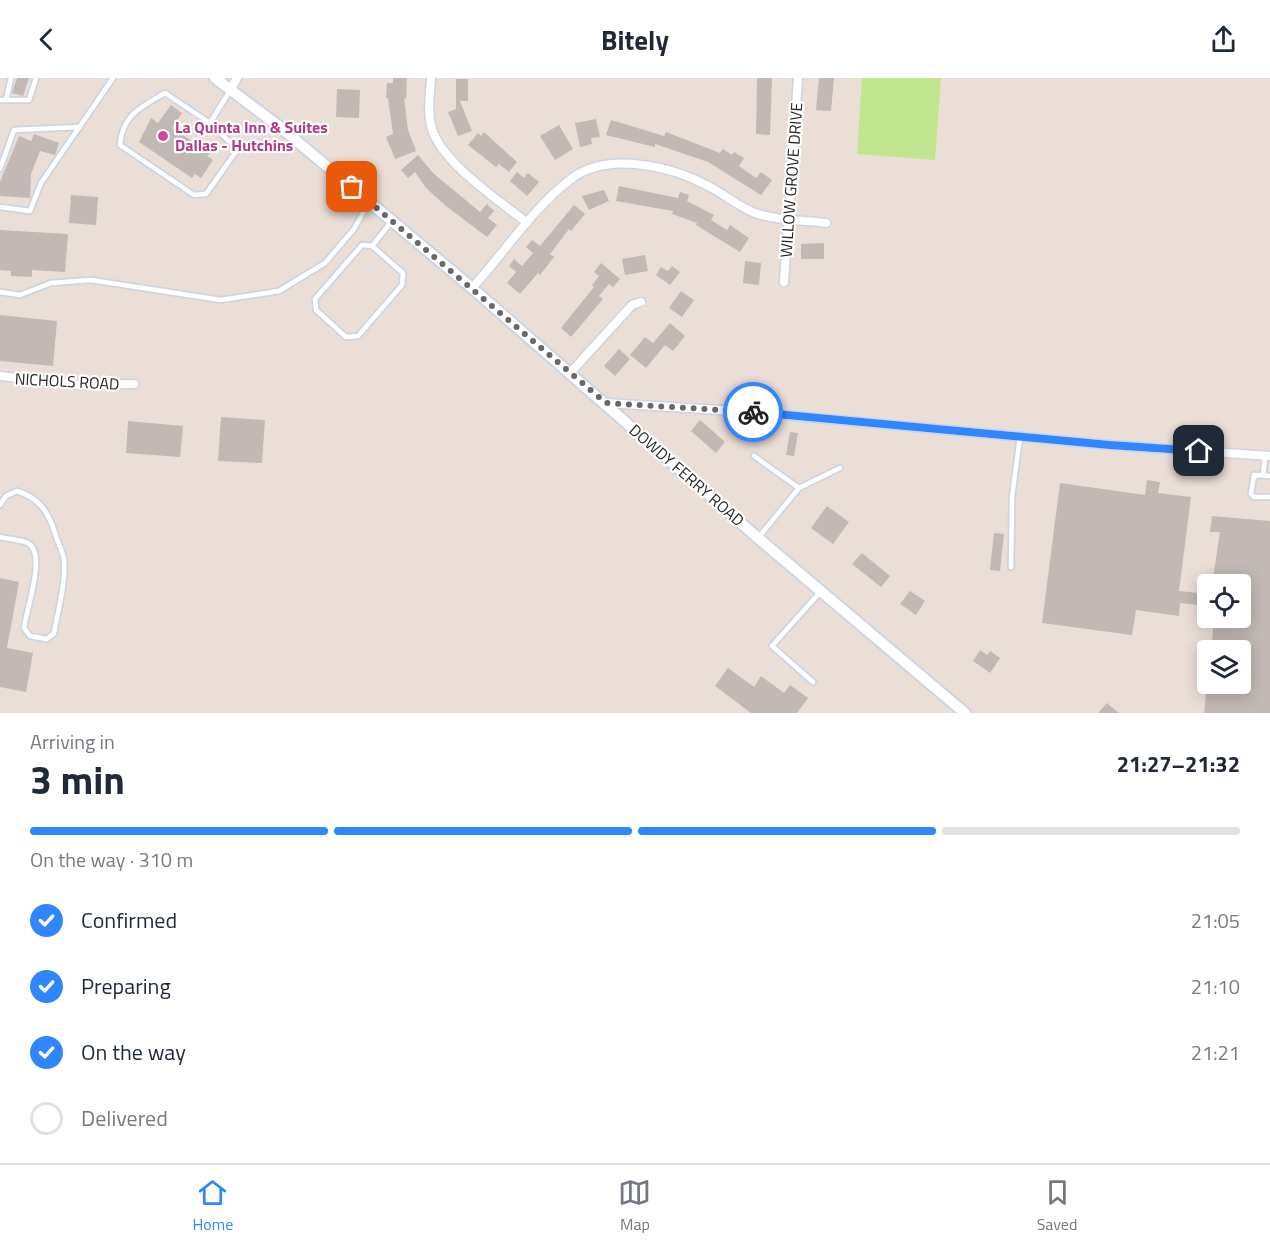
<!DOCTYPE html>
<meta charset="utf-8">
<style>
:root{--surface:#fff;--page:#f6f6f7;--text:#1f2937;--muted:#747a83;--line:#e0e1e3;--accent:#3086ff}
body{margin:0;font-family:"Titillium Web",sans-serif;background:var(--page);color:var(--text);height:100vh;display:flex;flex-direction:column;font-size:22px;white-space:nowrap}
*{box-sizing:border-box;margin:0}
p{font-size:20px;color:var(--muted)}
.icon{flex:none;width:33px;height:33px;fill:none;stroke:currentColor;stroke-width:2;stroke-linecap:round;stroke-linejoin:round}
.map{position:relative;height:635px;overflow:hidden}
.details{display:flex;flex-direction:column;background:var(--surface);flex:1}
.details>*{flex:none}
.controls{position:absolute;left:1197px;top:496px;display:grid;gap:12px}
.controls a{display:grid;place-items:center;width:54px;height:54px;border-radius:6px;background:var(--surface);box-shadow:0 3px 15px #0003;font-size:30px}
.pin{position:absolute;display:grid;place-items:center;width:51px;height:51px;color:#fff;margin:-26px;border-radius:12px;box-shadow:0 3px 9px #0006}
.courier{position:absolute;display:grid;place-items:center;width:60px;height:60px;margin:-30px;border:4px solid #3086ff;border-radius:50%;background:#fff;color:#222;box-shadow:0 2px 8px #0007}
.headline em{font-style:normal;font-weight:700}
.headline div{display:flex;flex-direction:column-reverse}
.headline{display:flex;align-items:center;justify-content:space-between;height:102px;padding:0 30px}
h1{font-size:39px;font-weight:700;line-height:45px}
.bar{display:grid;grid-template-columns:repeat(4,1fr);gap:9px 6px;align-content:center;height:72px;padding:0 30px}
.bar i{height:8px;border-radius:4px;background:var(--line)}
.bar .on{background:var(--accent)}
.bar p{grid-column:span 4}
ol{padding:0 30px;list-style:none}
li{display:flex;align-items:center;gap:18px;height:66px}
li p{margin-inline-start:auto}
li .icon{padding:6px;border-radius:50%;background:var(--accent);color:#fff;stroke-width:4}
li:last-child{color:var(--muted)}
li i{width:33px;height:33px;border:3px solid var(--line);border-radius:50%}
header{display:flex;justify-content:space-between;align-items:center;height:78px;padding:0 30px;background:var(--surface);font-size:27px;font-weight:700}
.tabs{display:flex;justify-content:space-around;align-items:center;height:84px;border-top:2px solid var(--line);background:var(--surface);font-size:16px;color:var(--muted)}
.tabs a{display:grid;justify-items:center;gap:3px}
.tabs .on{color:var(--accent)}
.map>svg:first-child{display:block}
.green{fill:#c1e68f}
.building{fill:#c2b8b4}
.lines{fill:none;stroke-linecap:round;stroke-linejoin:round}
.service-casing{stroke:#ccd5e2;stroke-width:8}
.minor-casing{stroke:#ccd5e2;stroke-width:11}
.tertiary-casing{stroke:#ccd5e2;stroke-width:14}
.service{stroke:#fff;stroke-width:4.5}
.minor{stroke:#fff;stroke-width:8}
.tertiary{stroke:#fff;stroke-width:10}
.done{stroke:#6c6765;stroke-width:6;stroke-dasharray:0 10.8}
.route{stroke:#3086ff;stroke-width:8}
.hotel-dot{fill:#d1479c;stroke:#fff;stroke-width:2}
.labels{text-anchor:middle;dominant-baseline:central;stroke-width:4.5;stroke-linejoin:round;paint-order:stroke}
.hotel-label{font-size:16px;font-weight:bold;fill:#b23c85;stroke:#fff;text-anchor:start}
.street-label{font-size:16px;fill:#272727;stroke:#fff}
</style>
<header><svg class="icon" aria-label="back" viewBox="0 0 24 24"><path d="M15 5l-7 7 7 7"/></svg>Bitely<svg class="icon" aria-label="share" viewBox="0 0 24 24"><path d="M12 15V3M7 8l5-5 5 5M5 13v7h14v-7"/></svg></header>
<div class="map">
<svg width="1270" height="635" viewBox="0 0 1270 635">
<rect width="100%" height="100%" fill="#ebded7"/>
<polygon class="green" points="862,0 941,0 935,82 857,76"/>
<g class="building">
<polygon points="17,0 29,0 23,18 12,15"/>
<polygon points="393,0 407,0 406,21 404,20 408,52 416,73 395,81 386,59 393,56 388,20 386,20 387,5 393,5"/>
<polygon points="757,0 772,0 770,57 756,56"/>
<polygon points="819,0 834,0 831,33 816,32"/>
<polygon points="456,1 468,1 468,23 460,23 472,53 458,58 448,34 456,31"/>
<polygon points="337,11 360,12 359,40 336,39"/>
<polygon points="171,27 182,35 172,50 210,75 207,78 213,82 201,100 195,96 192,100 139,64 151,40 158,45"/>
<polygon points="596,41 600,59 591,60 592,66 580,69 575,45"/>
<polygon points="611,42 664,58 666,54 720,75 723,71 732,77 734,74 744,80 739,88 756,100 761,94 772,102 761,117 708,84 655,66 655,69 606,57"/>
<polygon points="559,47 573,71 555,82 540,58"/>
<polygon points="484,54 517,84 509,94 499,86 496,89 468,67 478,55 481,58"/>
<polygon points="34,56 59,65 55,77 40,73 31,96 30,120 0,118 0,104 19,58 31,63"/>
<polygon points="418,77 433,95 480,134 487,126 494,133 488,140 497,147 487,159 446,128 426,110 415,94 408,100 401,92"/>
<polygon points="517,94 524,100 528,95 539,104 527,118 510,103"/>
<polygon points="619,108 678,120 680,114 689,117 687,123 714,137 711,142 727,152 730,147 749,160 740,174 696,147 697,145 672,136 673,133 616,123"/>
<polygon points="604,112 609,123 589,132 582,118"/>
<polygon points="71,117 98,119 96,147 69,145"/>
<polygon points="574,127 585,136 571,153 569,151 550,176 554,179 540,197 538,195 520,216 507,205 516,194 509,188 514,181 522,188 533,175 526,169 532,162 540,168"/>
<polygon points="0,152 68,156 65,194 32,192 32,199 11,198 11,193 0,192"/>
<polygon points="824,165 824,181 801,181 801,166"/>
<polygon points="645,177 648,193 625,197 622,181"/>
<polygon points="745,183 761,185 759,207 743,205"/>
<polygon points="601,185 620,201 613,209 609,206 599,218 603,221 571,259 561,250 594,209 592,207 599,198 594,194"/>
<polygon points="672,188 680,194 670,207 656,197 661,189 668,193"/>
<polygon points="681,213 694,222 682,239 669,230"/>
<polygon points="0,237 57,243 53,288 0,283"/>
<polygon points="670,245 685,258 673,273 665,267 646,290 630,277 645,259 653,265"/>
<polygon points="619,271 630,281 615,298 604,288"/>
<polygon points="221,339 265,342 262,385 218,383"/>
<polygon points="700,342 725,364 716,375 691,353"/>
<polygon points="128,343 183,348 180,379 126,375"/>
<polygon points="790,354 798,355 794,378 786,377"/>
<polygon points="1147,402 1160,404 1158,415 1191,419 1179,513 1208,516 1208,528 1180,525 1179,538 1136,532 1132,557 1042,545 1060,405 1145,417"/>
<polygon points="827,428 849,444 833,466 811,450"/>
<polygon points="1212,438 1270,443 1270,635 1204,635 1207,606 1240,606 1240,573 1211,573 1214,540 1240,540 1240,507 1212,507 1220,454 1210,454"/>
<polygon points="994,455 1004,456 1000,493 990,492"/>
<polygon points="862,475 890,498 881,509 852,486"/>
<polygon points="0,500 19,504 7,570 33,575 26,614 0,609"/>
<polygon points="910,513 925,523 916,537 900,526"/>
<polygon points="980,572 987,577 990,573 1000,580 990,595 973,583"/>
<polygon points="728,590 754,609 761,598 784,615 790,607 808,620 797,635 751,635 715,608"/>
<polygon points="1107,625 1119,635 1098,635"/>
</g>
<g class="lines">
<g class="service-casing">
<g id="service">
<polyline points="0,22 29,22 36,0"/>
<polyline points="6,22 11,0"/>
<path d="M210 45 165 15C141 29 122 37 120 67L194 117 206 116 235 75V69L210 45 231 11"/>
<polyline points="0,91 14,52 80,49"/>
<polyline points="0,129 30,133 41,105 113,0"/>
<polyline points="372,168 403,195 402,207 358,258 346,259 316,232 315,221 362,167 372,168 392,143"/>
<polyline points="0,214 20,217 51,205 91,202 221,222 279,213 325,185 354,151 369,124"/>
<polyline points="754,378 799,410"/>
<polyline points="1263,397 1265,378"/>
<polyline points="1270,398 1254,397 1251,416 1254,419 1270,419"/>
<path d="M0 427 6 418 17 413C39 420 48 433 55 455 57 464 63 473 64 482 66 505 58 532 54 555L47 561 30 558 24 550C26 532 47 475 28 465 20 462 8 461 0 459"/>
<polyline points="758,460 799,410 840,390"/>
<polyline points="1011,489 1012,419 1020,359"/>
<polyline points="813,604 772,568 821,513"/>
</g>
</g>
<g class="minor-casing">
<g id="minor">
<path d="M431 0C430 17 427 34 432 51 443 86 499 122 527 145"/>
<polyline points="231,11 237,0"/>
<polyline points="784,204 798,0"/>
<path d="M472 210C505 174 532 131 571 101 608 73 672 88 710 109 726 117 741 131 758 136 779 143 804 142 826 145"/>
<polyline points="570,295 632,227 641,224"/>
<polyline points="0,298 79,307 134,306"/>
<polyline points="606,325 752,334 1110,367 1270,378"/>
</g>
</g>
<g class="tertiary-casing">
<polyline id="tertiary" points="215,0 280,49 472,210 758,460 965,635"/>
</g>
<use href="#service" class="service"/>
<use href="#minor" class="minor"/>
<use href="#tertiary" class="tertiary"/>
</g>
<g class="lines">
<polyline class="done" points="352,109 606,325 753,334"/>
<polyline class="route" points="753,334 1110,367 1199,373"/>
</g>
<circle class="hotel-dot" cx="163" cy="58" r="6"/>
<g class="labels">
<g class="hotel-label">
<text x="175" y="49">La Quinta Inn &amp; Suites<tspan x="175" dy="18">Dallas - Hutchins</tspan></text>
</g>
<g class="street-label">
<text transform="translate(791 102) rotate(-86)">WILLOW GROVE DRIVE</text>
<text transform="translate(67 303) rotate(3)">NICHOLS ROAD</text>
<text transform="translate(687 397) rotate(41)">DOWDY FERRY ROAD</text>
</g>
</g>
</svg>
<div class="controls">
<a><svg class="icon" aria-label="locate" viewBox="0 0 24 24"><circle cx="12" cy="12" r="6"/><path d="M12 2v4M12 18v4M2 12h4M18 12h4"/></svg></a>
<a><svg class="icon" aria-label="layers" viewBox="0 0 24 24"><path d="M12 4l9 5-9 5-9-5zM3 14l9 5 9-5"/></svg></a>
</div>
<div class="pin" style="left:352px;top:109px;background:#ea580c"><svg class="icon" aria-label="bag" viewBox="0 0 24 24"><path d="M5 8h14l-1 12H6zM9 8a3 3 0 0 1 6 0"/></svg></div>
<div class="pin" style="left:1199px;top:373px;background:#1f2937"><svg class="icon" aria-label="home" viewBox="0 0 24 24"><path d="M3 11l9-7 9 7M6 9v11h12V9"/></svg></div>
<div class="courier" style="left:753px;top:334px"><svg class="icon" aria-label="bike" viewBox="0 0 24 24"><circle cx="6" cy="16" r="4"/><circle cx="18" cy="16" r="4"/><path d="M6 16l4-8h5l3 8M10 8l3 8H6M13 5h3"/></svg></div>
</div>
<section class="details">
<div class="headline"><div><h1>3 min</h1><p>Arriving in</p></div><em>21:27–21:32</em></div>
<div class="bar"><i class="on"></i><i class="on"></i><i class="on"></i><i></i><p>On the way · 310 m</p></div>
<ol>
<li><svg class="icon" aria-label="check" viewBox="0 0 24 24"><path d="M5 12l5 5 9-10"/></svg>Confirmed<p>21:05</p></li>
<li><svg class="icon" aria-label="check" viewBox="0 0 24 24"><path d="M5 12l5 5 9-10"/></svg>Preparing<p>21:10</p></li>
<li><svg class="icon" aria-label="check" viewBox="0 0 24 24"><path d="M5 12l5 5 9-10"/></svg>On the way<p>21:21</p></li>
<li><i></i>Delivered</li>
</ol>
</section>
<nav class="tabs">
<a class="on"><svg class="icon" aria-label="home" viewBox="0 0 24 24"><path d="M3 11l9-7 9 7M6 9v11h12V9"/></svg>Home</a>
<a><svg class="icon" aria-label="map" viewBox="0 0 24 24"><path d="M3 6l6-2 6 2 6-2v14l-6 2-6-2-6 2zM9 4v14M15 6v14"/></svg>Map</a>
<a><svg class="icon" aria-label="saved" viewBox="0 0 24 24"><path d="M7 4h10v16l-5-4-5 4z"/></svg>Saved</a>
</nav>
